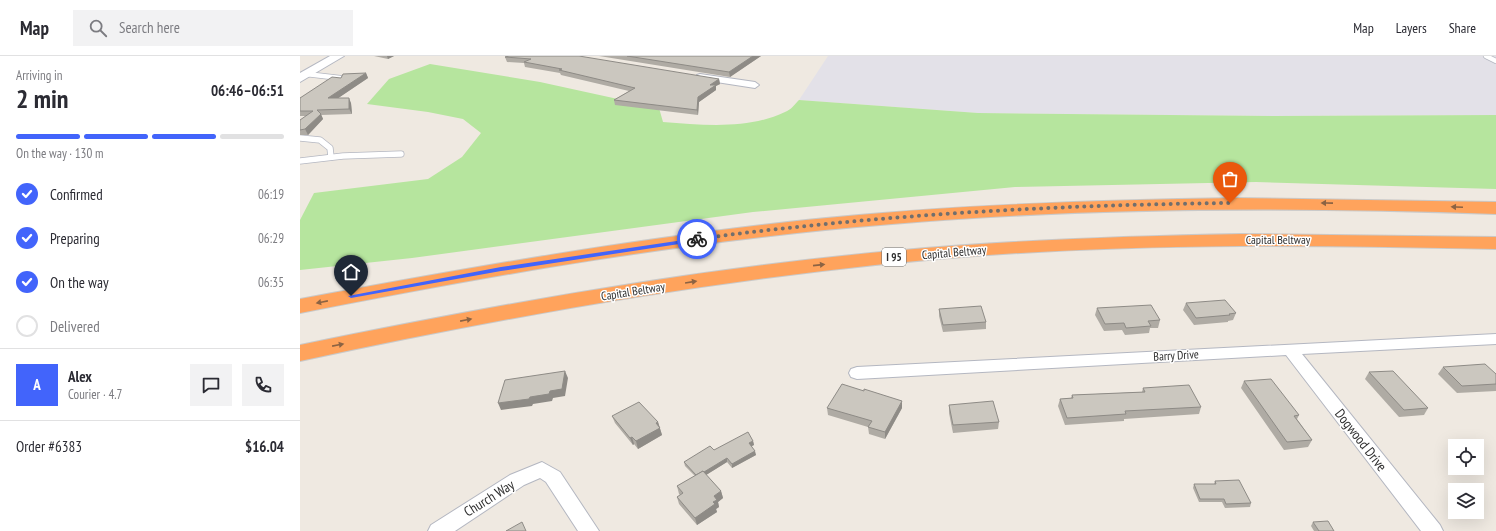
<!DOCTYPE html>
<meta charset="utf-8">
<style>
:root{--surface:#fff;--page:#f2f2f3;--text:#2b2b33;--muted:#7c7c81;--line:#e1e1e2;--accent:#4264fb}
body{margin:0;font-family:"PT Sans Narrow",sans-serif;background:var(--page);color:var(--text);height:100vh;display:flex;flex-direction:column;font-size:15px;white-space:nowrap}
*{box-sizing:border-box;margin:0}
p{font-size:13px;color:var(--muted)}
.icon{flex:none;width:22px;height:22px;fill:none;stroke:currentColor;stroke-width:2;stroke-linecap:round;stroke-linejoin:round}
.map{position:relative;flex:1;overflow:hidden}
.panel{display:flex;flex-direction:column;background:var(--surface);width:300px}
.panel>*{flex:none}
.buttons{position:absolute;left:1148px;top:383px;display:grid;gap:8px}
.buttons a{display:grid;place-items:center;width:36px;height:36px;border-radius:0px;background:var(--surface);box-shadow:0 4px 16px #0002;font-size:20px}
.pin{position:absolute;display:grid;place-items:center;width:34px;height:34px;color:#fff;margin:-41px -17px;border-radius:50% 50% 50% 0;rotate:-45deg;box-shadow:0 0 4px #0007}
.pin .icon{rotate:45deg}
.courier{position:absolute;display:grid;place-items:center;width:40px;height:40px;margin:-20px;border:3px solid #4264fb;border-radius:50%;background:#fff;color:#222;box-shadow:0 1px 5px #0007}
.overview em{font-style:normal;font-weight:700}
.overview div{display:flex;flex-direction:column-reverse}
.overview{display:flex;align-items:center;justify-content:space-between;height:68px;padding:0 16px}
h1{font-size:26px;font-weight:700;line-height:30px}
.bar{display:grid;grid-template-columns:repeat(4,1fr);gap:6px 4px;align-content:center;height:48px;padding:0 16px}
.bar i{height:5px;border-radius:3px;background:var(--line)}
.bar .on{background:var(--accent)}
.bar p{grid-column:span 4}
.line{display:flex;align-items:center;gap:10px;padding:0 16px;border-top:1px solid var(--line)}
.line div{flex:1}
.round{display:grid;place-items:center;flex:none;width:42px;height:42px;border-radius:0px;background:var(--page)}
ol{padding:0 16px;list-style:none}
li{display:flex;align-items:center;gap:12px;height:44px}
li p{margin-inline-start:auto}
li .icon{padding:4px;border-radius:50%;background:var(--accent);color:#fff;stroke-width:4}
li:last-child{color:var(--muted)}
li i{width:22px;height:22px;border:2px solid var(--line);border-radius:50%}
header{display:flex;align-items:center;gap:24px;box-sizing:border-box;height:56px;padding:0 20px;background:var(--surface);border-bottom:1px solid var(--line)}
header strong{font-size:19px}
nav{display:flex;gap:22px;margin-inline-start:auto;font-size:14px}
.search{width:280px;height:36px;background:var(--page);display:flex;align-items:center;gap:10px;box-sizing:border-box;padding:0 14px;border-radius:0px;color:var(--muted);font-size:15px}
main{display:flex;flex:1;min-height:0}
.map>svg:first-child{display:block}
.industrial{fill:#e3e1e8}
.green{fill:#b6e59e}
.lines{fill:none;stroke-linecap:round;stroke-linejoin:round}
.service-far1-casing{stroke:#b4b7c1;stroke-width:6}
.service-casing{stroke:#b4b7c1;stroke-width:7}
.minor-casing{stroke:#b4b7c1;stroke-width:2}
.secondary-casing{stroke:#b4b7c1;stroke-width:2}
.motorway-casing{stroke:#c9c9c9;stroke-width:2}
.service-far1{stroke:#fff;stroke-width:4.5}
.service{stroke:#fff;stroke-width:5.5}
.minor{fill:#fff;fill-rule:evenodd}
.secondary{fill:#fff;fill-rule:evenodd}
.motorway{fill:#ffa35c;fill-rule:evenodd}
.wall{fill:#afaba4}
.shaded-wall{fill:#8e8b86}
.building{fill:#cbc7bf;stroke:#8e8b86}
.oneway{fill:#8c6343}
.route{fill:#4264fb}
.done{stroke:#726f6d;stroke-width:4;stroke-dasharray:0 7.2}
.labels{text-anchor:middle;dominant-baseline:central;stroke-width:3;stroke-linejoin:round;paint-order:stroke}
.shield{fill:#fff;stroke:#6d6d6d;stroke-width:1}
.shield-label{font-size:11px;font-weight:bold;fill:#2e2e2e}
.street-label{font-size:12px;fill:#2e2e2e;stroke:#fff}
.near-street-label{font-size:14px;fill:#2e2e2e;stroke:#fff}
</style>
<header>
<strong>Map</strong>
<div class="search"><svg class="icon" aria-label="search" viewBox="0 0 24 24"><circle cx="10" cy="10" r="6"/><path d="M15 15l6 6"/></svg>Search here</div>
<nav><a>Map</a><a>Layers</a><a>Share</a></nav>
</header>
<main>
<section class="panel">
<div class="overview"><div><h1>2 min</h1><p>Arriving in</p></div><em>06:46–06:51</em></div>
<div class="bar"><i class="on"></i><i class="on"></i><i class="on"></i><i></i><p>On the way · 130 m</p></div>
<ol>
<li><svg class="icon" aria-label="check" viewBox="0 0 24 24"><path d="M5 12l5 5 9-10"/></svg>Confirmed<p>06:19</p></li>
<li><svg class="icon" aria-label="check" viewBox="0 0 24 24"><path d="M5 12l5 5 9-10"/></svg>Preparing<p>06:29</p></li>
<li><svg class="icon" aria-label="check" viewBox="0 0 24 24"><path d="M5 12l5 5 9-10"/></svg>On the way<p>06:35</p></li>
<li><i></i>Delivered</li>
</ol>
<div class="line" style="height:72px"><b class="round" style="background:var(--accent);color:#fff">A</b><div><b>Alex</b><p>Courier · 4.7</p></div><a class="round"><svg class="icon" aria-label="chat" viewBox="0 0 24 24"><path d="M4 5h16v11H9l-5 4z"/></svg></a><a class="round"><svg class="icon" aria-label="phone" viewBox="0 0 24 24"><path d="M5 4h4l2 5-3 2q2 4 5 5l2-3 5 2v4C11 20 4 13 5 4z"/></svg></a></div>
<div class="line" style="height:52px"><div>Order #6383</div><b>$16.04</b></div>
</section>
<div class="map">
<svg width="1196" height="475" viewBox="0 0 1196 475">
<rect width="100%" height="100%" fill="#efe9e1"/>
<polygon class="industrial" points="528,0 1196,0 1196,59 972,60 678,57 499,44"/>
<path class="green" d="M130 8 240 26 359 52 363 66C403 69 447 74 485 56 491 54 495 48 499 44L678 57 972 60 1196 59V133L956 126 715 131 453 156 112 202 0 214V164L14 137 128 123 162 101 181 77 163 63 128 56 67 48 89 23Z"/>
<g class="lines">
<g class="service-far1-casing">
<g id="service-far1">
<polyline points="1186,0 1196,5"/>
<polyline points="6,18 40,22"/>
</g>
</g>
<g class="service-casing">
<g id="service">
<polyline points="0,82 20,84 30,92 31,101"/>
<polyline points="0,105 43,100 101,98"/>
</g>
</g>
<g class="minor-casing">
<g id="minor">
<polygon points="400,18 455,26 459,29 455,32 397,23 397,19"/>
<polygon points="1196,278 1196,288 1002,298 1140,469 1143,475 1121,475 986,299 557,323 551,321 549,317 551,313 557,311"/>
<polygon points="242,406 260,416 299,475 278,475 246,426 240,422 224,429 155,475 128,475 131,469 210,419"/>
</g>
</g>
<g class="secondary-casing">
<polygon id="secondary" points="30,0 44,0 0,26 0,17"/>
</g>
<g class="motorway-casing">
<g id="motorway">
<path d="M936 142 1196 146V158C994 151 793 151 592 168 393 184 196 218 0 257V243C168 212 336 182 506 164 649 149 793 144 936 142Z"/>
<path d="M942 178 1196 181V193C1027 189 857 187 688 199 456 216 227 256 0 305V289C199 248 400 212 603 194 716 184 829 180 942 178Z"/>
</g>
</g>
<use href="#service-far1" class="service-far1"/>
<use href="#service" class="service"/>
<use href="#minor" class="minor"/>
<use href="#secondary" class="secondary"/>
<use href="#motorway" class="motorway"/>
</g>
<g class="wall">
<polygon points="74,0 94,0 88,3"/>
<polygon points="209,0 419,23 420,28 416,30 416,34 399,46 398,59 315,49 314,44 329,35 261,19 260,17 225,11 224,7 207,6 205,1"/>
<polygon points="299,0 461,0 430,21"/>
<polygon points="66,17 68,22 38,42 51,47 52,58 21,59 23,63 8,79 0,79 0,64 6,60 0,60 0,42 41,22"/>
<polygon points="886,247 936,257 933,264 928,265 928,266 894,269 883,254"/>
<polygon points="797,252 860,264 858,272 850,272 849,277 825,279 822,274 804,275 795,259"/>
<polygon points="639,253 686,266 686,273 643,276 639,260"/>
<polygon points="1143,311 1196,318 1196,335 1157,337 1138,318"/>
<polygon points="1069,316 1128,352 1124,359 1099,361 1065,323"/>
<polygon points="944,325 999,359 997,363 1012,384 1008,391 984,394 941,332"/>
<polygon points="843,332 901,351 899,358 824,363 824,365 765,369 758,350 760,343 771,342 772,339 842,336"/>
<polygon points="649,349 699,366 698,373 653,377 649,357"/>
<polygon points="527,352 602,352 585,383 569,378 568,371 528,359"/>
<polygon points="312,360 358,366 362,379 338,393 334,388 333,389 315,367"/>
<polygon points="453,385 454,389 451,390 456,399 432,412 427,406 406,419 421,435 423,442 418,446 419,451 416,453 417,456 397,469 379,448 377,441 380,439 379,438 377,430 395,420 385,410 384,406 414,394"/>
<polygon points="915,425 951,447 950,451 925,452 922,446 899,446 893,432 894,428 914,428"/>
<polygon points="1013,466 1034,475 1014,475 1011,470"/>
</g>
<g class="shaded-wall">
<polygon points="87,0 94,0 88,3"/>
<polygon points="453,0 461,0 430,21 429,16"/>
<polygon points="66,17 68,22 31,47 28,42"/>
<polygon points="419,23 420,28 416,30 416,34 399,46 398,59 397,54 398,41 410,29"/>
<polygon points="49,42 51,47 52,58 49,53"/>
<polygon points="21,58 23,63 8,79 5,73"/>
<polygon points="265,315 268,322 265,340 253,342 252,345 233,348 232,350 201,354 198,347 230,341 250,335"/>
<polygon points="602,345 602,352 585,383 585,376"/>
<polygon points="358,366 362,379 338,393 336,385 356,367"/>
<polygon points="332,381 334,388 333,389 330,382"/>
<polygon points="453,385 454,389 450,391 449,387"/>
<polygon points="455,395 456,399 432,412 432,408"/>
<polygon points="427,402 427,406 398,424 397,420"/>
<polygon points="421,435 423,442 418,446 419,451 416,453 417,456 397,469 395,462 413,446 414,440"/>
</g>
<g class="building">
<polygon points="209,0 279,0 419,23 410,29 416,29 398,41 397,54 314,44 335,32 259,14 262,13 224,6 231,3 205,1"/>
<polygon points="327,0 453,0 429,16"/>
<polygon points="66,17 28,42 49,42 49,53 17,54 21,58 5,73 0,74 0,64 13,55 0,55 0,42 32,21 41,22 43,18"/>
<polygon points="925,244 936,257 929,258 930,259 896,262 886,247"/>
<polygon points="851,249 860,264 848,265 851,270 826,272 824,267 805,268 797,252"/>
<polygon points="681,250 686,266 643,269 639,253"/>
<polygon points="1185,308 1196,318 1196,328 1162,330 1143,311"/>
<polygon points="265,315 262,333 250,335 249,338 230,341 229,343 198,347 205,324"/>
<polygon points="1093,315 1128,352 1104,354 1069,316"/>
<polygon points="971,323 999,359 994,360 1012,384 987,386 944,325"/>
<polygon points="542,328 564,335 564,333 602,345 585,376 568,371 572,365 527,352"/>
<polygon points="889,329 901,351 825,355 826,358 767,362 760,343 773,342 772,339 845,336 843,332"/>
<polygon points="693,345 699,366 653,369 649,349"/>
<polygon points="339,346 358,366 356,367 360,372 336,385 332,381 330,382 312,360"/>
<polygon points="448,376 453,385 449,387 455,395 432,408 427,402 404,416 403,415 396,419 384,406 410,390 414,394"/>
<polygon points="403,415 421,435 414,440 417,444 413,446 415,448 395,462 377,441 383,437 377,430"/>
<polygon points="939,424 951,447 926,448 924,443 900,443 894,428 916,428 915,425"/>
<polygon points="1028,465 1034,475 1019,475 1013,466"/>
<polygon points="222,466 226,475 206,475"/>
</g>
<defs><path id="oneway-solid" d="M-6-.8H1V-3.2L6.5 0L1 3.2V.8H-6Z"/></defs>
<g class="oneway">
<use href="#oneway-solid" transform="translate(1027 147) rotate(-179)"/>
<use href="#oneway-solid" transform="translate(1157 151) rotate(-178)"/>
<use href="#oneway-solid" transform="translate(519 209) rotate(-6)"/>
<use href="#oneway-solid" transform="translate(391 226) rotate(-9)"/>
<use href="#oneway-solid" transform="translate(22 246) rotate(169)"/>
<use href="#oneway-solid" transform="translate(166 264) rotate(-11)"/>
<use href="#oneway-solid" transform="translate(38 289) rotate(-11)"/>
</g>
<polygon class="route" points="397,182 400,183 399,185 201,215 51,242 48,240 201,211"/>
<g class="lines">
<path class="done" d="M397 183C574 159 752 149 930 147"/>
</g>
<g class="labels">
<rect class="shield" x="582" y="192" width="24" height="18" rx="3"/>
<g class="shield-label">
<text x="594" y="201">I 95</text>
</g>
<g class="street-label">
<text x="978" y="183">Capital Beltway</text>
<text transform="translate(654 196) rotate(-5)">Capital Beltway</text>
<text transform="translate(333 235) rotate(-9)">Capital Beltway</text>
<text transform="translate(876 299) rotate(-3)">Barry Drive</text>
</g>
<g class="near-street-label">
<text transform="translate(1061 384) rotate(52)">Dogwood Drive</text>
<text transform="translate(189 442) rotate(-32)">Church Way</text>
</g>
</g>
</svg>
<div class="buttons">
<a><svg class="icon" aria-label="locate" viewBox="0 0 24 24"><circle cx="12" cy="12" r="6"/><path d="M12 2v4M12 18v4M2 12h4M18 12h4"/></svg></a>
<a><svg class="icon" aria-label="layers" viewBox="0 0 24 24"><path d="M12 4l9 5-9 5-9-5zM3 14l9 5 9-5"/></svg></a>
</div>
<div class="pin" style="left:930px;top:147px;background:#ea580c"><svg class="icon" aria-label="bag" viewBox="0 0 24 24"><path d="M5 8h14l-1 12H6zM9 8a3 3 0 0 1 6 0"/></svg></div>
<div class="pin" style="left:51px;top:240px;background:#1f2937"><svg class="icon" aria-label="home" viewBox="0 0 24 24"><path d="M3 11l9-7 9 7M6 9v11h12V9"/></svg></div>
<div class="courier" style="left:397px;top:183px"><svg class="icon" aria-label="bike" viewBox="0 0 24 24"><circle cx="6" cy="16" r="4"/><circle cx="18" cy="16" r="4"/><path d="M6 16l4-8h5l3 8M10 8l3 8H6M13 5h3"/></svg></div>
</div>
</main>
